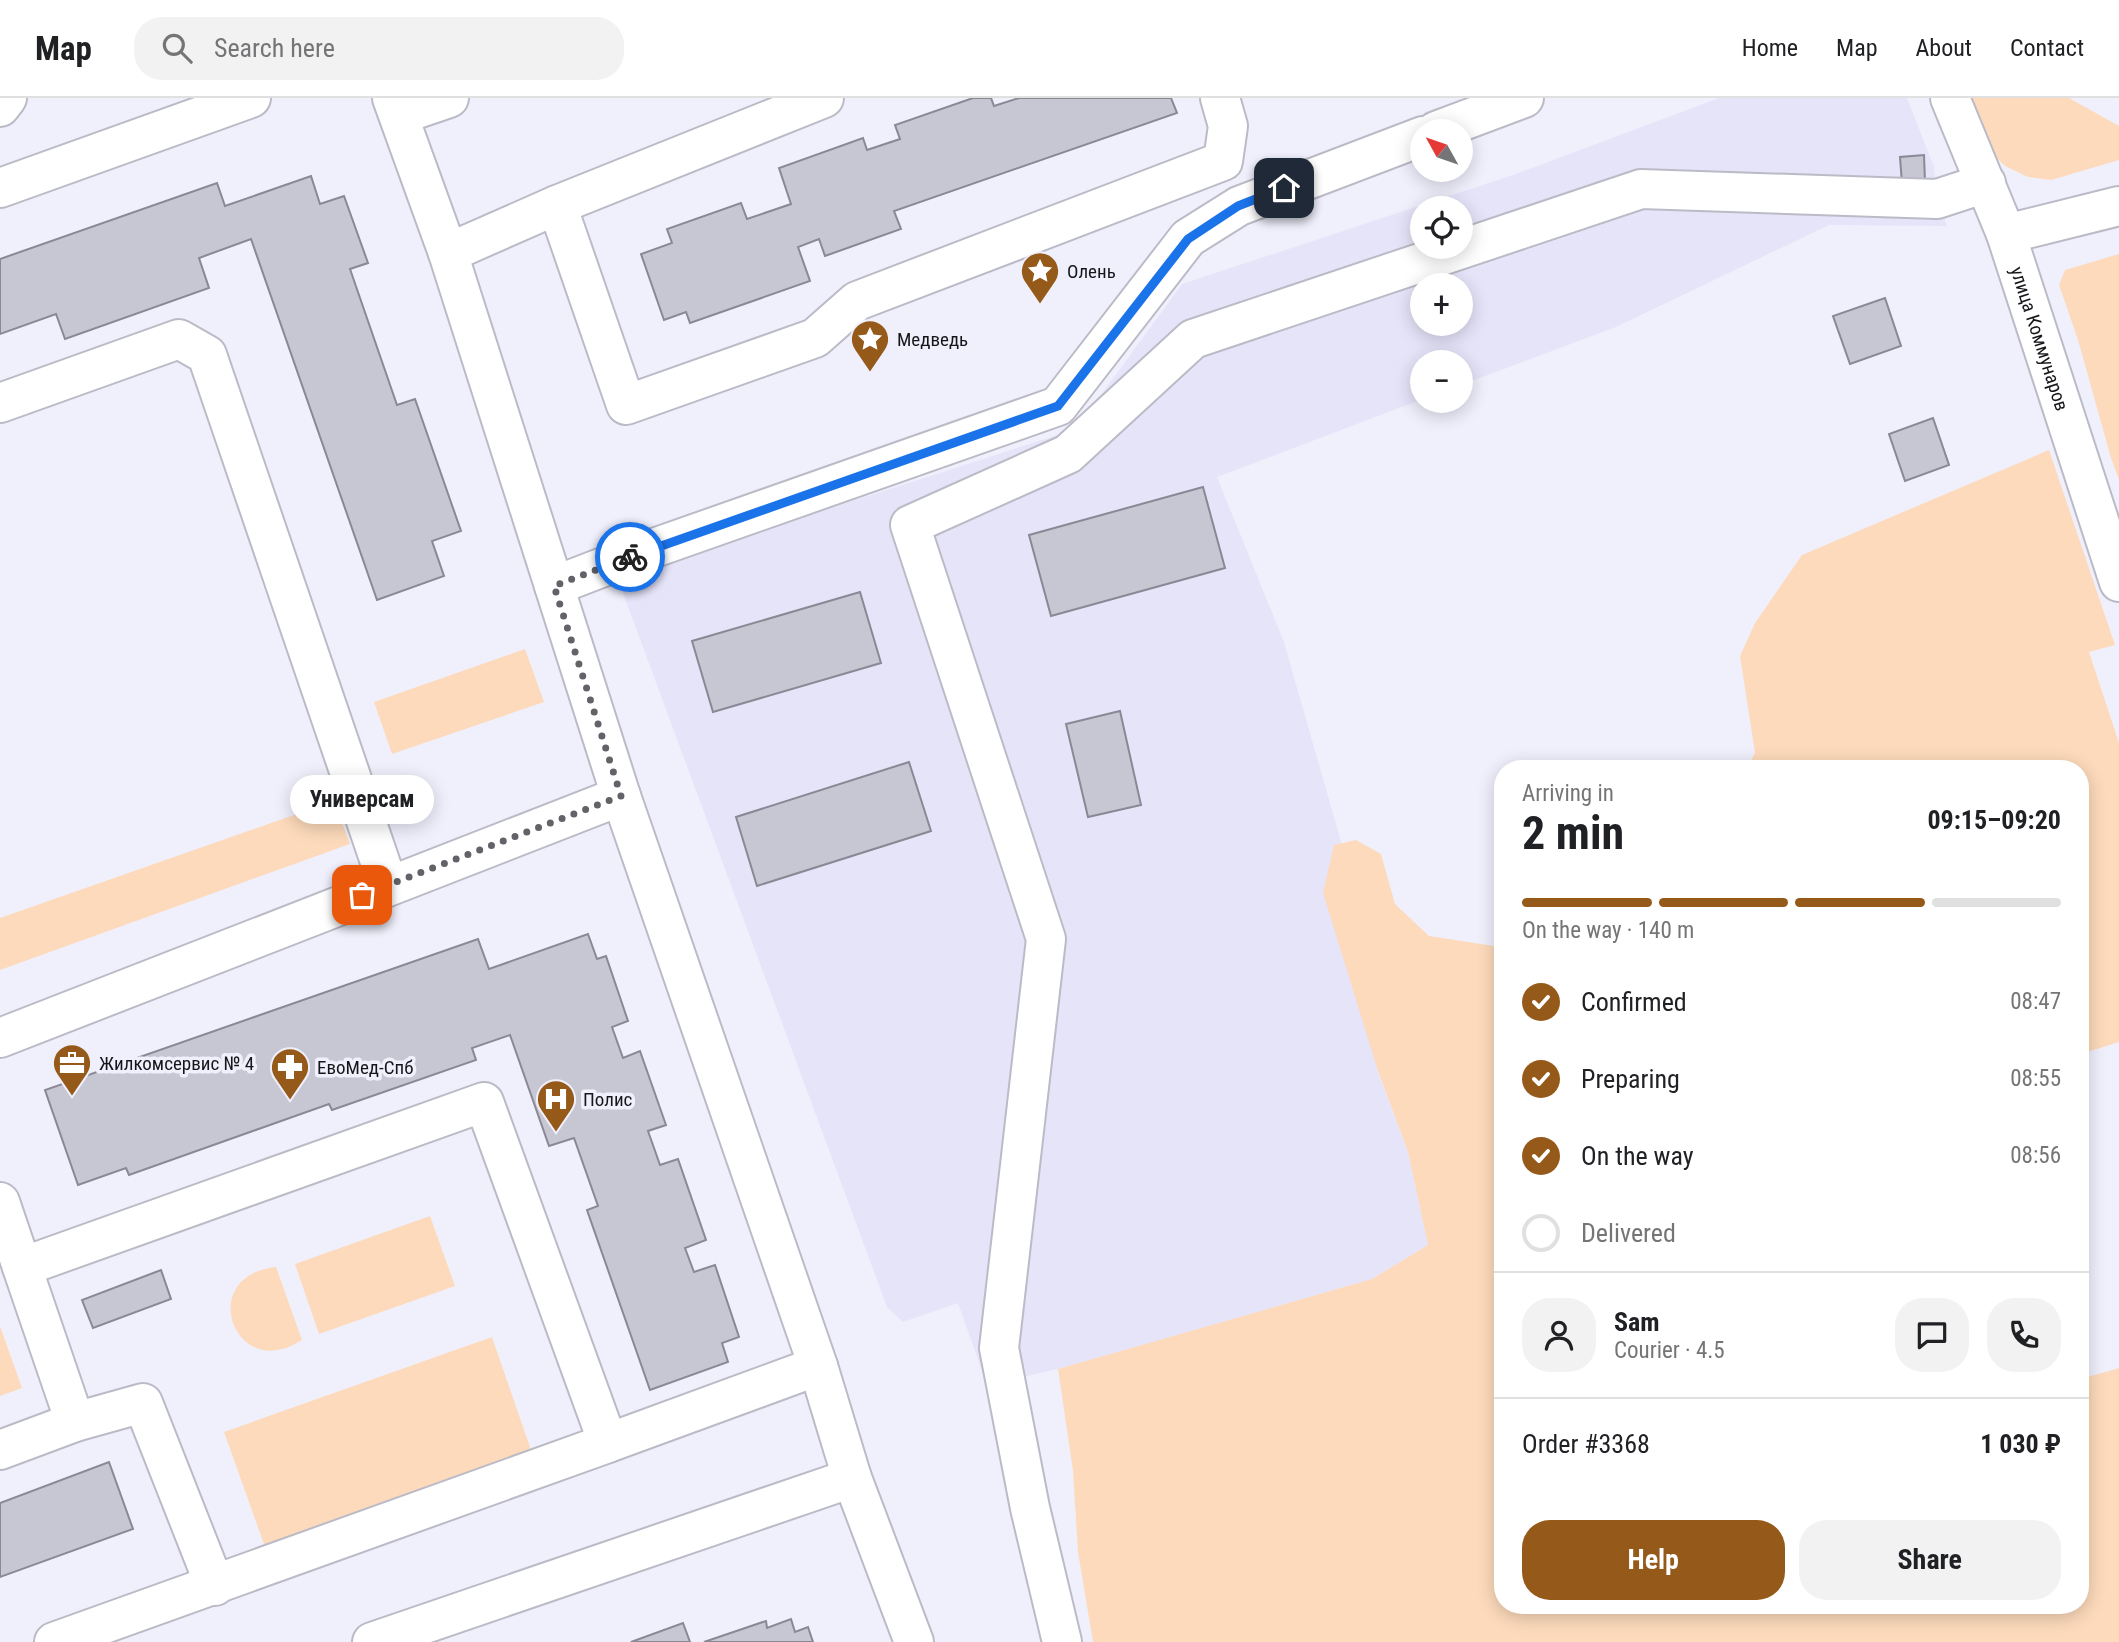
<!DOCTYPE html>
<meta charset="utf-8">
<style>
:root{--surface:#fff;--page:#f2f2f2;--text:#202124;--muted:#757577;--line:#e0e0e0;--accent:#955919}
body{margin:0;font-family:"Roboto Condensed",sans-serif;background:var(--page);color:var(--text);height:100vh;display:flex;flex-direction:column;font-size:26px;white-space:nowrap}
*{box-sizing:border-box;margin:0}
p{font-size:23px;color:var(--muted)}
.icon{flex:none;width:38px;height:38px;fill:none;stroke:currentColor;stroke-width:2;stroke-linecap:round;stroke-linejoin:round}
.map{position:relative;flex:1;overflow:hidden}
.sheet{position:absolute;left:1494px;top:662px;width:595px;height:854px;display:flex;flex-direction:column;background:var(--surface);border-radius:28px;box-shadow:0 4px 18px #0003}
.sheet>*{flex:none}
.needle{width:46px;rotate:310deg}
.fabs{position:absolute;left:1410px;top:21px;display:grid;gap:14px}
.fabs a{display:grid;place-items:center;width:63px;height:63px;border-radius:50%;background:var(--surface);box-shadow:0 4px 18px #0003;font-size:35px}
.pin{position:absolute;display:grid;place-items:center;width:60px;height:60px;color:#fff;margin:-30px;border-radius:14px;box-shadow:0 4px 10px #0006}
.courier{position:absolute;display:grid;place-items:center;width:70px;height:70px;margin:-35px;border:5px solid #1a73e8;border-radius:50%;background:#fff;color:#222;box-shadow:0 2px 9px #0007}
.bubble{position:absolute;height:49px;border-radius:24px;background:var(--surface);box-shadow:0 4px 18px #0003;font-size:23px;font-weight:700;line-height:49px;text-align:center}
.summary em{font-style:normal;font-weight:700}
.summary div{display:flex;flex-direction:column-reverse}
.summary{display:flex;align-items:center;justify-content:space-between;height:119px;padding:0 28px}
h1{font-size:46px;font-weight:700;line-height:52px}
.bar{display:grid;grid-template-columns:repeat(4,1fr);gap:10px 7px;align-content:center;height:84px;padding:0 28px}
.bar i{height:9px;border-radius:5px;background:var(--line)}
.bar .on{background:var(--accent)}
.bar p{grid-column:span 4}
.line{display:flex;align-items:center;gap:18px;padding:0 28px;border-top:2px solid var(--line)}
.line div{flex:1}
.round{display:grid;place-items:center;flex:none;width:74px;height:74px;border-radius:28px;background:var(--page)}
ol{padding:0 28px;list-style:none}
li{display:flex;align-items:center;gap:21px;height:77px}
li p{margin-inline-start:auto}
li .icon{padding:7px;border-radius:50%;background:var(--accent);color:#fff;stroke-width:4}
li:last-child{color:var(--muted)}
li i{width:38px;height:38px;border:4px solid var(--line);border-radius:50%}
.cta{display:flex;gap:14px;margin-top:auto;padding:14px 28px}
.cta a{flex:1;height:80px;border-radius:28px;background:var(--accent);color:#fff;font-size:28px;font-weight:700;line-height:80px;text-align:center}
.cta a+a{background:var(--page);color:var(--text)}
header{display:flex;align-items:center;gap:42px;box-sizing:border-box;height:98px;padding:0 35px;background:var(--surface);border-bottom:2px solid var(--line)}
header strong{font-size:33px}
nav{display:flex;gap:38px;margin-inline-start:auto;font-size:24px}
.search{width:490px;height:63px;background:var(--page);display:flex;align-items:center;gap:18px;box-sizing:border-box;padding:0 24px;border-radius:28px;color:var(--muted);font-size:26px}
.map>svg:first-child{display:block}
.built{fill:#e5e4f9;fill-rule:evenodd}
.green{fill:#fddabb}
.building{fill:#c7c7d4;stroke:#898894;stroke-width:2}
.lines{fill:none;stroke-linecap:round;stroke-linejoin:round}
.minor-casing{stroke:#bbbbc7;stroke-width:42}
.minor{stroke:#fff;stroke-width:38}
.done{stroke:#626269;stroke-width:7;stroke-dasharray:0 12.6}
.route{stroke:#1a73e8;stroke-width:9}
.labels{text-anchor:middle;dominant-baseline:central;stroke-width:7;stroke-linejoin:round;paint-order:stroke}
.poi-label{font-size:19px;fill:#16161a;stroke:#f0f0fd;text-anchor:start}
.street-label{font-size:19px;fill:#16161a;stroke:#f0f0fd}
</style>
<header>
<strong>Map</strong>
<div class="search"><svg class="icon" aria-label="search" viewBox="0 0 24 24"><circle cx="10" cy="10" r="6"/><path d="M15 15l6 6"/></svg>Search here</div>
<nav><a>Home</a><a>Map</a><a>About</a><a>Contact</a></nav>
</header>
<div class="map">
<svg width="2119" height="1544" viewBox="0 0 2119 1544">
<rect width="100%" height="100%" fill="#f0f0fd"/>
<path class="built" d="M1719 0H1907L1934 69 1937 101 1947 128 1829 127 1616 229 1461 287V264H1423V301L1217 379 1284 544 1404 964 1378 974 1408 1054 1428 1147 1372 1181 1058 1271 987 1287 958 1205 903 1224 887 1209 617 479 1076 331 1182 186 1513 77ZM1423 110H1461V149H1423ZM1423 187H1461V226H1423Z"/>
<g class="green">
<polygon points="1964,0 2069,0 2119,28 2119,62 2051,82 2028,79 2005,68 1985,49"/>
<polygon points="2119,156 2119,382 2111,360 2078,242 2059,187 2065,172"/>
<polygon points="2049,352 2115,547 2089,554 2119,645 2119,944 2081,956 2081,670 1747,670 1755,655 1740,558 1755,525 1802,457"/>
<polygon points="525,551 544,604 392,656 374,604"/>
<polygon points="334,703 350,746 0,872 0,820"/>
<polygon points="1356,742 1381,756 1395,806 1429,838 1494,848 1503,844 1503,1507 2081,1507 2081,1281 2119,1270 2119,1544 1093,1544 1078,1454 1073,1373 1058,1271 1372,1181 1428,1147 1408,1054 1378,973 1323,795 1334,747"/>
<polygon points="430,1118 455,1188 319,1236 295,1166"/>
<path d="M276 1169 302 1242C296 1245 289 1250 282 1251 229 1266 202 1177 276 1169Z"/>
<polygon points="0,1228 22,1290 0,1298"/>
<polygon points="492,1239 532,1355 265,1449 224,1334"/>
</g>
<g class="building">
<polygon points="973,0 991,0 994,8 1019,0 1171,0 1177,15 894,113 901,131 825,158 819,141 798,149 810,183 690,225 686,214 664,222 641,156 672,145 667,131 741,105 747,121 791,106 779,70 863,40 867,52 900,41 895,27"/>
<polygon points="1924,57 1925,84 1902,86 1900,59"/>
<polygon points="311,78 320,106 344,98 368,165 350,171 397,307 415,301 461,433 432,443 444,478 377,502 251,141 199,160 209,190 65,241 56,216 0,236 0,161 217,85 225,108"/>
<polygon points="1885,200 1901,248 1850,266 1833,218"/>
<polygon points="1933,320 1949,367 1905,383 1889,336"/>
<polygon points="1203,389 1225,470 1051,518 1029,437"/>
<polygon points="860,494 881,565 713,614 692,543"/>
<polygon points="1120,613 1141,707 1088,719 1066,626"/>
<polygon points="909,664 931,733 757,788 736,719"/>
<polygon points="588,836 597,861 606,858 628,923 612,929 623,960 640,953 666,1027 648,1033 660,1067 678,1061 706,1142 685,1150 694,1174 715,1167 739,1239 722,1245 728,1264 650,1292 587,1112 598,1108 574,1040 549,1048 510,937 472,950 476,962 332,1012 329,1006 129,1077 126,1070 78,1087 45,992 478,841 489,871"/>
<polygon points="161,1172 171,1201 93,1230 82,1202"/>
<polygon points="109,1364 133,1431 0,1479 0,1405"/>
<polygon points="791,1521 795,1534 808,1529 813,1544 704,1544 766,1523 767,1530"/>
<polygon points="683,1525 690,1544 631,1544"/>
</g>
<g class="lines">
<g class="minor-casing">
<g id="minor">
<polyline points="392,0 448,155 621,698 818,1268 852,1380 914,1544"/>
<path id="s1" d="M1950 0 2006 136 2119 484"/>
<polyline points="0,9 7,0"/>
<polyline points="399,17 449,0"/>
<polyline points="1436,33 1524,0"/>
<polyline points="0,90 251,0"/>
<polyline points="557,107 626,307 815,240 857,203 1223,63 1228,28 1220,0"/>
<polyline points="2006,136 2119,108"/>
<polyline points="448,155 557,107 824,0"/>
<polyline points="0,305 179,241 207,257 388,787"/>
<polyline points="554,488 637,456 1058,308 1188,140 1239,108 1423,38"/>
<polyline points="0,940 621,698"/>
<polyline points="0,1104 22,1169"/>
<polyline points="75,1324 143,1305 215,1488"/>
<polyline points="0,1352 75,1324 22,1169 484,1004 608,1345 818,1268"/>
<polyline points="54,1544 608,1345"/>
<polyline points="372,1544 852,1380"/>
<polyline points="1062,1544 1030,1410 999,1250 1046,841 910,427 1068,356 1193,241 1641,91 1937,101 1986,85"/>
</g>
</g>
<use href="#minor" class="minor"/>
</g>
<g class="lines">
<polyline class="done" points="362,797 621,698 554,488 630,459"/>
<polyline class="route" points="630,459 1058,308 1188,141 1238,108 1284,90"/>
</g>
<defs>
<g id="sight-pin" transform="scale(2.0125)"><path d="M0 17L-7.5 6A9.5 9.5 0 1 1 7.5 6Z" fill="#955919" stroke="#f0f0fd"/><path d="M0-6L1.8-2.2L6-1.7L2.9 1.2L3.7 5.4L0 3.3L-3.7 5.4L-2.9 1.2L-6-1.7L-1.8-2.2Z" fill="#fff"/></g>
<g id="office-pin" transform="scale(2.0125)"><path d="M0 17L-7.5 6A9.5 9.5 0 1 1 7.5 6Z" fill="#955919" stroke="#f0f0fd"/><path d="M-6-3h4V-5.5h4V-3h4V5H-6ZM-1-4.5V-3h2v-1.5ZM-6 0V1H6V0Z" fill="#fff"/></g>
<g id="pharmacy-pin" transform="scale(2.0125)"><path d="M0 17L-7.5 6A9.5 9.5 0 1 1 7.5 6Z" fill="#955919" stroke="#f0f0fd"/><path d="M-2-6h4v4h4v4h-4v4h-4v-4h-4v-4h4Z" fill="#fff"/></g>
<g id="hospital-pin" transform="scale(2.0125)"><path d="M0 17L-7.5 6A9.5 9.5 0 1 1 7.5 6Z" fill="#955919" stroke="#f0f0fd"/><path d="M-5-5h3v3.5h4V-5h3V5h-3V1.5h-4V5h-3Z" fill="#fff"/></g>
</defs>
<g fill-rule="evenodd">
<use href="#sight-pin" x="1040" y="173"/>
<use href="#sight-pin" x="870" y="241"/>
<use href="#office-pin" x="72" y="965"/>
<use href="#pharmacy-pin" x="290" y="969"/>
<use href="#hospital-pin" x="556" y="1001"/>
</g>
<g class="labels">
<g class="poi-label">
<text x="1067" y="173">Олень</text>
<text x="897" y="241">Медведь</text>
<text x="99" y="965">Жилкомсервис № 4</text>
<text x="317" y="969">ЕвоМед-Спб</text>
<text x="583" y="1001">Полис</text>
</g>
<g class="street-label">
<text stroke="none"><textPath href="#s1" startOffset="257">улица Коммунаров</textPath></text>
</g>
</g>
</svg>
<div class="fabs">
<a><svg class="needle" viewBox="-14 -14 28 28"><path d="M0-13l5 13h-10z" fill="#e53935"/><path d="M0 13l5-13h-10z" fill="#757577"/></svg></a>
<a><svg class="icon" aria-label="locate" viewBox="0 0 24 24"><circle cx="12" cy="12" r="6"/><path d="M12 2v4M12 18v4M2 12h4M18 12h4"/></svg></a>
<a>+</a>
<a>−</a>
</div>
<div class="pin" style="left:362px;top:797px;background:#ea580c"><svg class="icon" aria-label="bag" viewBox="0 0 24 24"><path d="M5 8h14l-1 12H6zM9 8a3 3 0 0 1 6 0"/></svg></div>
<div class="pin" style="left:1284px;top:90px;background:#1f2937"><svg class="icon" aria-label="home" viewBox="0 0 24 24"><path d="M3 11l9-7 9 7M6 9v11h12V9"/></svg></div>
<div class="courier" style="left:630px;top:459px"><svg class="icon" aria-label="bike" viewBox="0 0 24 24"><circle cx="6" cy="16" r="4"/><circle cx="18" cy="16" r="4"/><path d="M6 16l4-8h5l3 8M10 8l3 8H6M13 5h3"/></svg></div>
<div class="bubble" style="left:290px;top:677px;width:144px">Универсам</div>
<section class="sheet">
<div class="summary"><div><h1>2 min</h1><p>Arriving in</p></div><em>09:15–09:20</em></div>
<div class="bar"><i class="on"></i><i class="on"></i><i class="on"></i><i></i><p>On the way · 140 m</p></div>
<ol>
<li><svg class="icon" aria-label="check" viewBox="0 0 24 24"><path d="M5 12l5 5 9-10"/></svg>Confirmed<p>08:47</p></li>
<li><svg class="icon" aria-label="check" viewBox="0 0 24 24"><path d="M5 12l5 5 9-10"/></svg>Preparing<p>08:55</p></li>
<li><svg class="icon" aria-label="check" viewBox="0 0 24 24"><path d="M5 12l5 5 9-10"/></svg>On the way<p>08:56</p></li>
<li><i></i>Delivered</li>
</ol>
<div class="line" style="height:126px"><a class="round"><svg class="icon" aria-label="person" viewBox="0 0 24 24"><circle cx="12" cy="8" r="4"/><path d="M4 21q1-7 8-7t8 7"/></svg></a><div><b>Sam</b><p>Courier · 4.5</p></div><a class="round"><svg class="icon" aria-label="chat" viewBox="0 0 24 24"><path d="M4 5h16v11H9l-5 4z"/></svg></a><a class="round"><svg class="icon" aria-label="phone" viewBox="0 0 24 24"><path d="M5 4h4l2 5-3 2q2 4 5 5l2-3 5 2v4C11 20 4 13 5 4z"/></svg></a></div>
<div class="line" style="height:91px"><div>Order #3368</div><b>1 030 ₽</b></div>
<div class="cta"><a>Help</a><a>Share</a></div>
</section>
</div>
